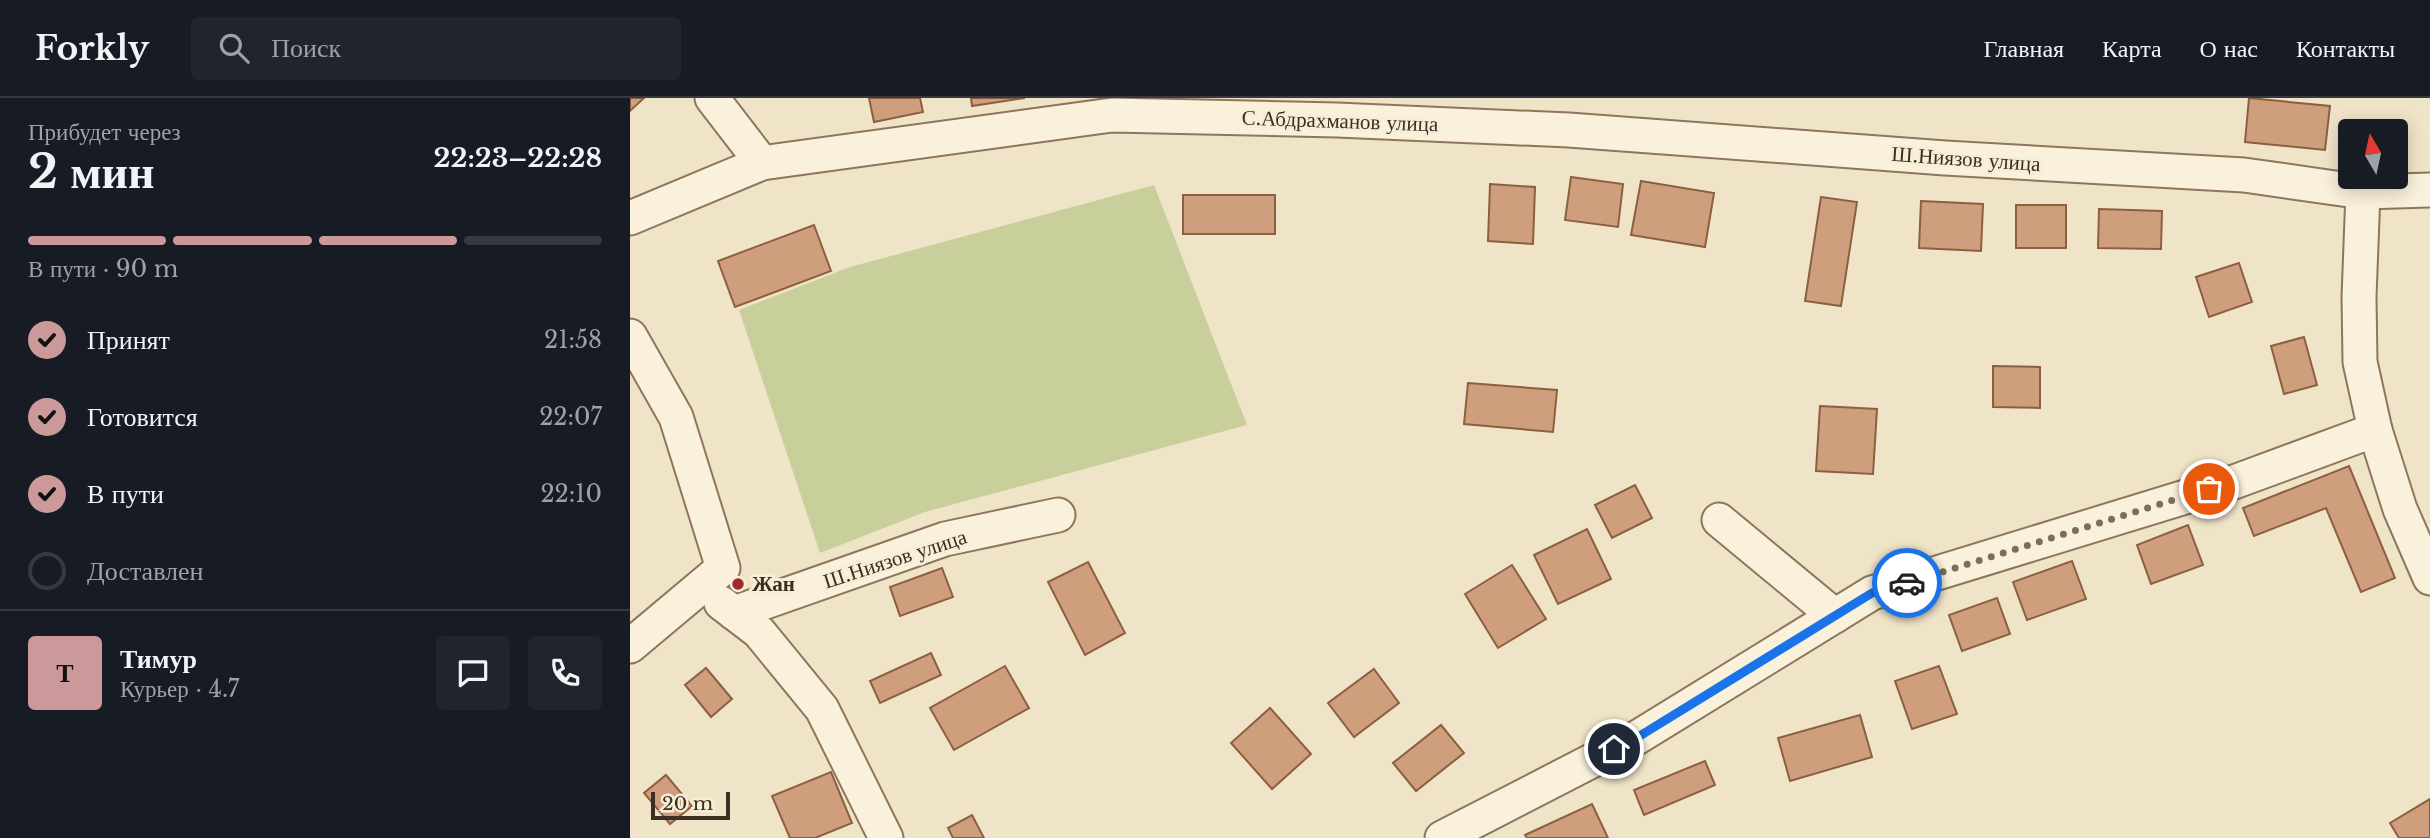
<!DOCTYPE html>
<html lang="ru">
<meta charset="utf-8">
<style>
:root{--surface:#171b24;--page:#20242c;--text:#f1f3f6;--muted:#9ea1a6;--line:#363941;--accent:#cc999b}
body{margin:0;font-family:"Libre Baskerville",serif;background:var(--page);color:var(--text);height:100vh;display:flex;flex-direction:column;font-size:26px;white-space:nowrap}
*{box-sizing:border-box;margin:0}
p{font-size:23px;color:var(--muted)}
.icon{flex:none;width:38px;height:38px;fill:none;stroke:currentColor;stroke-width:2;stroke-linecap:round;stroke-linejoin:round}
.map{position:relative;flex:1;overflow:hidden}
.side{display:flex;flex-direction:column;background:var(--surface);width:630px}
.side>*{flex:none}
.needle{width:46px;rotate:351deg}
.tools{position:absolute;left:1708px;top:21px;display:grid;gap:14px}
.tools a{display:grid;place-items:center;width:70px;height:70px;border-radius:7px;background:var(--surface);box-shadow:0 4px 18px #0003;font-size:35px}
.scale{position:absolute;left:21px;bottom:18px;width:79px;box-sizing:border-box;padding-left:7px;border:4px solid #3d2e20;border-top:0;font-size:19px;line-height:24px;white-space:nowrap;color:#3d2e20;-webkit-text-stroke:5px #f7eed8;paint-order:stroke}
.pin{position:absolute;display:grid;place-items:center;width:60px;height:60px;color:#fff;margin:-30px;border:4px solid #fff;border-radius:50%;box-shadow:0 2px 7px #0007}
.courier{position:absolute;display:grid;place-items:center;width:70px;height:70px;margin:-35px;border:5px solid #1a73e8;border-radius:50%;background:#fff;color:#222;box-shadow:0 2px 9px #0007}
.overview em{font-style:normal;font-weight:700}
.overview div{display:flex;flex-direction:column-reverse}
.overview{display:flex;align-items:center;justify-content:space-between;height:119px;padding:0 28px}
h1{font-size:46px;font-weight:700;line-height:52px}
.bar{display:grid;grid-template-columns:repeat(4,1fr);gap:10px 7px;align-content:center;height:84px;padding:0 28px}
.bar i{height:9px;border-radius:5px;background:var(--line)}
.bar .active{background:var(--accent)}
.bar p{grid-column:span 4}
.line{display:flex;align-items:center;gap:18px;padding:0 28px;border-top:2px solid var(--line)}
.line div{flex:1}
.round{display:grid;place-items:center;flex:none;width:74px;height:74px;border-radius:7px;background:var(--page)}
ol{padding:0 28px;list-style:none}
li{display:flex;align-items:center;gap:21px;height:77px}
li p{margin-inline-start:auto}
li .icon{padding:7px;border-radius:50%;background:var(--accent);color:#111;stroke-width:4}
li:last-child{color:var(--muted)}
li i{width:38px;height:38px;border:4px solid var(--line);border-radius:50%}
header{display:flex;align-items:center;gap:42px;box-sizing:border-box;height:98px;padding:0 35px;background:var(--surface);border-bottom:2px solid var(--line)}
header strong{font-size:33px}
nav{display:flex;gap:38px;margin-inline-start:auto;font-size:24px}
.search{width:490px;height:63px;background:var(--page);display:flex;align-items:center;gap:18px;box-sizing:border-box;padding:0 24px;border-radius:7px;color:var(--muted);font-size:26px}
main{display:flex;flex:1;min-height:0}
.map>svg:first-child{display:block}
.green{fill:#c9cf9b}
.building{fill:#cf9f7d;stroke:#8d5f41;stroke-width:2}
.lines{fill:none;stroke-linecap:round;stroke-linejoin:round}
.minor-casing{stroke:#8d765c;stroke-width:37}
.minor{stroke:#faf1dc;stroke-width:33}
.done{stroke:#7c6e5b;stroke-width:7;stroke-dasharray:0 12.6}
.route{stroke:#1a73e8;stroke-width:9}
.poi-dot{fill:#9e2a2b;stroke:#f7eed8;stroke-width:2.5}
.labels{text-anchor:middle;dominant-baseline:central;stroke-width:6;stroke-linejoin:round;paint-order:stroke}
.street-label{font-size:21px;fill:#3d2e20;stroke:#f7eed8}
.poi-label{font-size:21px;font-weight:bold;fill:#3d2e20;stroke:#f7eed8;text-anchor:start}
</style>
<header>
<strong>Forkly</strong>
<div class="search"><svg class="icon" aria-label="search" viewBox="0 0 24 24"><circle cx="10" cy="10" r="6"/><path d="M15 15l6 6"/></svg>Поиск</div>
<nav><a>Главная</a><a>Карта</a><a>О нас</a><a>Контакты</a></nav>
</header>
<main>
<section class="side">
<div class="overview"><div><h1>2 мин</h1><p>Прибудет через</p></div><em>22:23–22:28</em></div>
<div class="bar"><i class="active"></i><i class="active"></i><i class="active"></i><i></i><p>В пути · 90 m</p></div>
<ol>
<li><svg class="icon" aria-label="check" viewBox="0 0 24 24"><path d="M5 12l5 5 9-10"/></svg>Принят<p>21:58</p></li>
<li><svg class="icon" aria-label="check" viewBox="0 0 24 24"><path d="M5 12l5 5 9-10"/></svg>Готовится<p>22:07</p></li>
<li><svg class="icon" aria-label="check" viewBox="0 0 24 24"><path d="M5 12l5 5 9-10"/></svg>В пути<p>22:10</p></li>
<li><i></i>Доставлен</li>
</ol>
<div class="line" style="height:126px"><b class="round" style="background:var(--accent);color:#111">Т</b><div><b>Тимур</b><p>Курьер · 4.7</p></div><a class="round"><svg class="icon" aria-label="chat" viewBox="0 0 24 24"><path d="M4 5h16v11H9l-5 4z"/></svg></a><a class="round"><svg class="icon" aria-label="phone" viewBox="0 0 24 24"><path d="M5 4h4l2 5-3 2q2 4 5 5l2-3 5 2v4C11 20 4 13 5 4z"/></svg></a></div>
</section>
<div class="map">
<svg width="1800" height="740" viewBox="0 0 1800 740">
<rect width="100%" height="100%" fill="#f0e4c8"/>
<polygon class="green" points="524,87 617,327 295,414 190,455 109,212 220,169"/>
<g class="building">
<polygon points="0,0 14,0 0,13"/>
<polygon points="239,0 290,0 293,14 244,24"/>
<polygon points="341,0 395,0 342,8"/>
<polygon points="1619,0 1700,8 1695,52 1615,44"/>
<polygon points="941,79 993,86 988,129 935,122"/>
<polygon points="1011,83 1084,95 1075,149 1001,137"/>
<polygon points="860,86 905,89 903,146 858,143"/>
<rect x="553" y="97" width="92" height="39"/>
<polygon points="1191,99 1227,104 1211,208 1175,203"/>
<polygon points="1291,103 1353,106 1351,153 1289,150"/>
<rect x="1386" y="107" width="50" height="43"/>
<polygon points="1469,111 1532,113 1531,151 1468,150"/>
<polygon points="184,127 201,173 105,209 88,163"/>
<polygon points="1609,165 1622,204 1579,219 1566,179"/>
<polygon points="1674,239 1687,287 1654,296 1641,248"/>
<polygon points="1363,268 1410,269 1410,310 1363,309"/>
<polygon points="838,285 927,292 923,334 834,326"/>
<polygon points="1190,308 1247,311 1243,376 1186,373"/>
<polygon points="1719,368 1765,480 1731,494 1696,410 1624,438 1613,410"/>
<polygon points="1005,387 1022,420 982,440 965,407"/>
<polygon points="1558,427 1573,467 1521,486 1507,447"/>
<polygon points="957,431 981,481 928,506 904,457"/>
<polygon points="1442,463 1456,501 1397,522 1383,484"/>
<polygon points="458,464 495,535 455,557 418,484"/>
<polygon points="882,467 916,521 868,550 835,496"/>
<polygon points="312,470 323,499 270,518 260,489"/>
<polygon points="1367,500 1380,536 1332,553 1319,517"/>
<polygon points="301,555 311,577 250,605 240,583"/>
<polygon points="375,568 399,610 324,652 300,610"/>
<polygon points="1309,568 1327,616 1282,631 1265,583"/>
<polygon points="76,570 102,601 81,619 55,587"/>
<polygon points="744,571 769,605 724,639 698,605"/>
<polygon points="640,610 681,656 642,691 601,645"/>
<polygon points="1230,617 1242,659 1160,683 1148,640"/>
<polygon points="811,627 834,655 786,693 763,665"/>
<polygon points="1075,663 1085,687 1014,717 1004,692"/>
<polygon points="201,674 222,725 185,740 160,740 142,698"/>
<polygon points="36,677 62,708 40,726 14,695"/>
<polygon points="1800,701 1800,740 1769,740 1760,725"/>
<polygon points="962,706 978,740 897,740 895,737"/>
<polygon points="342,717 354,740 323,740 318,730"/>
</g>
<g class="lines">
<g class="minor-casing">
<g id="minor">
<polyline points="82,0 132,65 482,17 707,22 939,32 1315,60 1614,77 1733,94 1800,92"/>
<polyline points="1733,94 1729,199 1730,264 1745,332 1770,411 1800,480"/>
<polyline points="0,120 132,65"/>
<polyline points="0,238 46,319 93,470 0,548"/>
<polyline points="1089,422 1205,518"/>
<polyline points="91,505 129,534 192,611 256,740"/>
<polyline points="104,515 315,441 428,417"/>
<polyline points="812,740 1008,639 1242,495 1604,384 1745,332"/>
</g>
</g>
<use href="#minor" class="minor"/>
</g>
<g class="lines">
<polyline class="done" points="1277,485 1579,391"/>
<polyline class="route" points="984,651 1008,639 1242,495 1277,485"/>
</g>
<circle class="poi-dot" cx="108" cy="486" r="7"/>
<g class="labels">
<g class="street-label">
<text transform="translate(710 23) rotate(2)">С.Абдрахманов улица</text>
<text transform="translate(1336 61) rotate(4)">Ш.Ниязов улица</text>
<text transform="translate(265 461) rotate(-18)">Ш.Ниязов улица</text>
</g>
<g class="poi-label">
<text x="122" y="486">Жан</text>
</g>
</g>
</svg>
<div class="tools">
<a><svg class="needle" viewBox="-14 -14 28 28"><path d="M0-13l5 13h-10z" fill="#e53935"/><path d="M0 13l5-13h-10z" fill="#9ea1a6"/></svg></a>
</div>
<div class="scale">20 m</div>
<div class="pin" style="left:1579px;top:391px;background:#ea580c"><svg class="icon" aria-label="bag" viewBox="0 0 24 24"><path d="M5 8h14l-1 12H6zM9 8a3 3 0 0 1 6 0"/></svg></div>
<div class="pin" style="left:984px;top:651px;background:#1f2937"><svg class="icon" aria-label="home" viewBox="0 0 24 24"><path d="M3 11l9-7 9 7M6 9v11h12V9"/></svg></div>
<div class="courier" style="left:1277px;top:485px"><svg class="icon" aria-label="car" viewBox="0 0 24 24"><path d="M5 17H2v-5l4-1 3-4h7l3 4 3 1v5h-3M9 17h6M6 11h13"/><circle cx="7" cy="17" r="2"/><circle cx="17" cy="17" r="2"/></svg></div>
</div>
</main>
